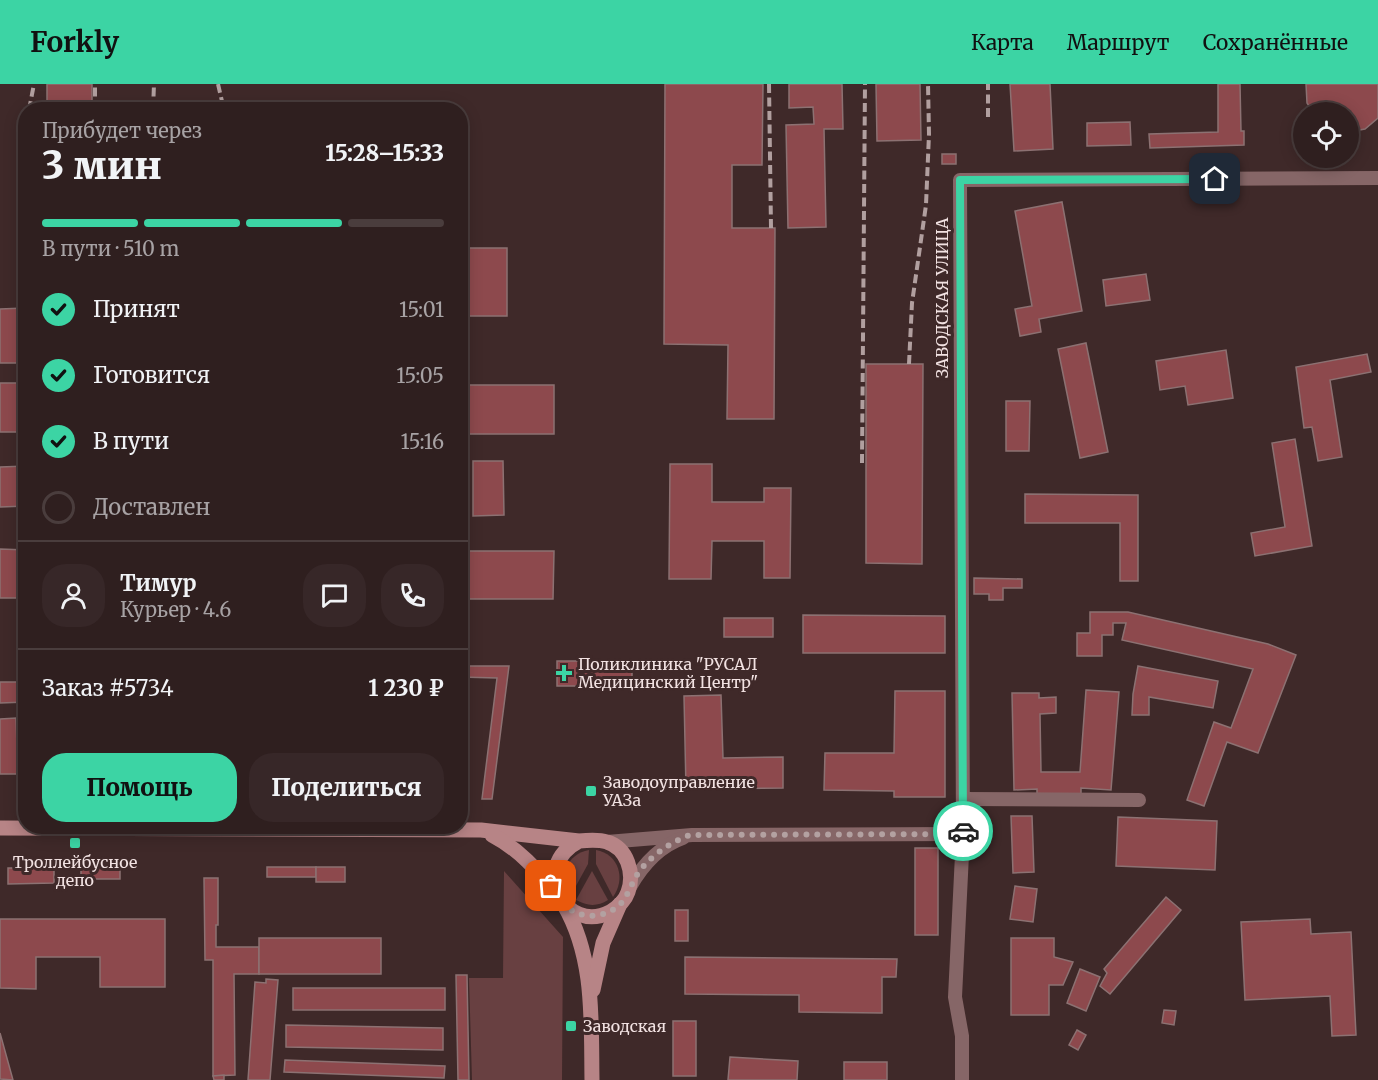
<!DOCTYPE html>
<html lang="ru">
<meta charset="utf-8">
<style>
:root{--surface:#2f1f1f;--page:#372728;--text:#f1f3f6;--muted:#a7a2a4;--line:#4a3d3d;--accent:#3cd4a4}
body{margin:0;font-family:Merriweather,serif;background:var(--page);color:var(--text);height:100vh;display:flex;flex-direction:column;font-size:22px;white-space:nowrap}
*{box-sizing:border-box;margin:0}
p{font-size:20px;color:var(--muted)}
.icon{flex:none;width:33px;height:33px;fill:none;stroke:currentColor;stroke-width:2;stroke-linecap:round;stroke-linejoin:round}
.map{position:relative;flex:1;overflow:hidden}
.sheet{position:absolute;left:18px;top:18px;width:450px;height:732px;display:flex;flex-direction:column;background:var(--surface);border-radius:24px;box-shadow:0 3px 15px #0003,0 0 0 2px var(--line)}
.sheet>*{flex:none}
.fabs{position:absolute;left:1293px;top:18px;display:grid;gap:12px}
.fabs a{display:grid;place-items:center;width:66px;height:66px;border-radius:50%;background:var(--surface);box-shadow:0 3px 15px #0003,0 0 0 2px var(--line);font-size:30px}
.pin{position:absolute;display:grid;place-items:center;width:51px;height:51px;color:#fff;margin:-26px;border-radius:12px;box-shadow:0 3px 9px #0006}
.courier{position:absolute;display:grid;place-items:center;width:60px;height:60px;margin:-30px;border:4px solid #3cd4a4;border-radius:50%;background:#fff;color:#222;box-shadow:0 2px 8px #0007}
.head em{font-style:normal;font-weight:800}
.head div{display:flex;flex-direction:column-reverse}
.head{display:flex;align-items:center;justify-content:space-between;height:102px;padding:0 24px}
h1{font-size:39px;font-weight:800;line-height:45px}
.bar{display:grid;grid-template-columns:repeat(4,1fr);gap:9px 6px;align-content:center;height:72px;padding:0 24px}
.bar i{height:8px;border-radius:4px;background:var(--line)}
.bar .on{background:var(--accent)}
.bar p{grid-column:span 4}
.line{display:flex;align-items:center;gap:15px;padding:0 24px;border-top:2px solid var(--line)}
.line div{flex:1}
.round{display:grid;place-items:center;flex:none;width:63px;height:63px;border-radius:24px;background:var(--page)}
ol{padding:0 24px;list-style:none}
li{display:flex;align-items:center;gap:18px;height:66px}
li p{margin-inline-start:auto}
li .icon{padding:6px;border-radius:50%;background:var(--accent);color:#111;stroke-width:4}
li:last-child{color:var(--muted)}
li i{width:33px;height:33px;border:3px solid var(--line);border-radius:50%}
.button{display:flex;gap:12px;margin-top:auto;padding:12px 24px}
.button a{flex:1;height:69px;border-radius:24px;background:var(--accent);color:#111;font-size:24px;font-weight:800;line-height:69px;text-align:center}
.button a+a{background:var(--page);color:var(--text)}
header{display:flex;align-items:center;gap:36px;box-sizing:border-box;height:84px;padding:0 30px;background:var(--accent);color:#111}
header strong{font-size:28px}
nav{display:flex;gap:33px;margin-inline-start:auto;font-size:21px}
.map>svg:first-child{display:block}
.green{fill:#684041}
.building{fill:#8d494d;stroke:#8c7172;stroke-width:1.5}
.lines{fill:none;stroke-linecap:round;stroke-linejoin:round}
.street{stroke:#866667;stroke-width:14}
.secondary{stroke:#b78486;stroke-width:15}
.rail{stroke:#b19f9f;stroke-width:4;stroke-dasharray:9 4.5;stroke-linecap:butt}
.done{stroke:#b3a1a1;stroke-width:6;stroke-dasharray:0 10.8}
.route{stroke:#3cd4a4;stroke-width:8}
.poi-dot{fill:#3cd4a4;stroke:#3f2929;stroke-width:2}
.labels{text-anchor:middle;dominant-baseline:central;stroke-width:6;stroke-linejoin:round;paint-order:stroke}
.street-label{font-size:16px;fill:#f2e2e2;stroke:#3f2929}
.poi-label{font-size:16px;fill:#f2e2e2;stroke:#3f2929;text-anchor:start}
</style>
<header>
<strong>Forkly</strong>
<nav><a>Карта</a><a>Маршрут</a><a>Сохранённые</a></nav>
</header>
<div class="map">
<svg width="1378" height="996" viewBox="0 0 1378 996">
<rect width="100%" height="100%" fill="#3f2929"/>
<g class="green">
<path d="M589 766 588 780 571 811C557 793 567 770 589 766Z"/>
<path d="M596 766C619 770 626 795 613 813L596 780Z"/>
<polygon points="504,787 563,853 562,996 472,996 469,894 503,894"/>
<path d="M592 787 608 816C597 823 587 822 576 816Z"/>
</g>
<g class="building">
<rect x="47" y="0" width="45" height="26"/>
<polygon points="665,0 763,0 762,81 732,81 732,144 775,144 774,335 727,335 728,261 664,260"/>
<polygon points="789,0 842,0 843,45 824,45 826,143 788,144 786,41 814,40 813,23 789,24"/>
<polygon points="876,0 920,0 921,56 877,57"/>
<polygon points="1010,0 1050,0 1053,65 1014,67"/>
<polygon points="1218,0 1240,0 1241,47 1244,47 1244,61 1150,64 1149,50 1218,48"/>
<polygon points="1306,0 1378,0 1378,34 1365,45 1348,48 1348,28 1313,28 1307,19"/>
<rect x="164" y="19" width="33" height="7"/>
<polygon points="1130,38 1131,61 1087,62 1087,39"/>
<rect x="942" y="70" width="14" height="10"/>
<polygon points="1062,118 1082,227 1039,235 1041,248 1020,252 1015,225 1032,222 1015,127"/>
<rect x="460" y="164" width="47" height="68"/>
<polygon points="1146,190 1150,216 1106,222 1103,196"/>
<polygon points="24,224 25,279 0,279 0,225"/>
<polygon points="1086,259 1108,368 1080,374 1058,265"/>
<polygon points="1226,266 1233,314 1188,321 1185,302 1160,306 1156,277"/>
<polygon points="1367,270 1371,288 1330,296 1342,373 1318,377 1312,343 1304,344 1296,283"/>
<polygon points="866,280 923,280 922,480 866,479"/>
<rect x="0" y="299" width="26" height="49"/>
<rect x="460" y="301" width="94" height="49"/>
<polygon points="1006,317 1030,317 1029,367 1006,367"/>
<polygon points="1295,355 1312,462 1255,472 1251,449 1285,443 1272,359"/>
<polygon points="473,377 503,377 504,431 473,432"/>
<polygon points="670,380 712,380 712,418 764,418 764,404 791,404 790,494 764,494 764,457 712,457 711,495 669,495"/>
<polygon points="26,382 26,422 0,423 0,383"/>
<polygon points="1025,410 1138,411 1138,497 1120,497 1120,439 1025,439"/>
<polygon points="0,465 26,466 26,514 0,514"/>
<polygon points="460,467 554,467 553,515 460,515"/>
<polygon points="974,494 1022,495 1022,504 1003,504 1003,516 989,516 989,510 974,510"/>
<polygon points="1090,528 1128,528 1268,560 1296,571 1258,669 1227,658 1204,722 1187,716 1214,638 1231,644 1253,585 1122,556 1126,539 1113,539 1113,551 1102,551 1102,572 1077,572 1077,549 1090,549"/>
<polygon points="803,531 945,532 945,569 803,569"/>
<rect x="724" y="534" width="49" height="19"/>
<rect x="557" y="577" width="75" height="25"/>
<polygon points="460,582 509,582 492,715 482,715 497,594 460,593"/>
<polygon points="1138,582 1218,597 1213,624 1149,613 1149,631 1132,631 1133,610"/>
<polygon points="0,598 26,598 26,618 0,619"/>
<polygon points="1086,606 1119,608 1111,706 1081,704 1081,710 1037,710 1037,705 1014,706 1012,609 1039,609 1039,614 1056,613 1056,629 1040,630 1041,688 1080,688"/>
<polygon points="895,607 945,607 945,713 894,713 894,707 824,706 825,669 894,669"/>
<polygon points="721,611 723,674 783,673 783,704 686,705 684,612"/>
<polygon points="16,634 18,690 0,690 0,635"/>
<polygon points="1011,732 1032,732 1034,788 1013,789"/>
<polygon points="1118,733 1217,737 1215,786 1116,782"/>
<rect x="915" y="764" width="23" height="87"/>
<rect x="267" y="783" width="49" height="10"/>
<rect x="316" y="783" width="29" height="15"/>
<polygon points="8,784 54,784 54,799 8,800"/>
<rect x="81" y="784" width="39" height="11"/>
<polygon points="204,794 218,794 218,841 216,841 216,863 259,863 259,890 234,890 235,991 213,992 213,876 205,876"/>
<polygon points="1015,802 1037,805 1033,838 1010,835"/>
<polygon points="1166,813 1181,826 1110,910 1100,902 1107,889 1104,885"/>
<rect x="675" y="826" width="13" height="31"/>
<polygon points="0,835 165,835 165,903 100,903 100,873 36,873 36,905 0,904"/>
<polygon points="1310,835 1311,850 1351,848 1356,951 1332,952 1330,912 1245,916 1241,838"/>
<rect x="259" y="854" width="122" height="36"/>
<polygon points="1011,854 1054,854 1054,873 1073,878 1063,901 1049,901 1049,931 1011,931"/>
<polygon points="685,873 897,875 896,893 882,893 882,929 799,928 799,911 685,910"/>
<polygon points="1080,885 1100,893 1086,927 1067,919"/>
<polygon points="456,891 467,891 469,996 458,996"/>
<polygon points="266,895 278,896 270,996 248,996 255,898 266,899"/>
<rect x="293" y="904" width="152" height="22"/>
<polygon points="1164,926 1176,927 1174,941 1162,939"/>
<rect x="673" y="937" width="23" height="55"/>
<polygon points="286,941 443,944 443,966 286,963"/>
<polygon points="1077,946 1086,951 1078,966 1069,961"/>
<polygon points="0,949 13,996 0,995"/>
<polygon points="730,973 798,977 797,996 728,996"/>
<polygon points="285,976 445,982 444,994 284,988"/>
<rect x="844" y="978" width="43" height="18"/>
<polygon points="224,991 224,996 214,996 213,992"/>
</g>
<g class="lines">
<g class="street">
<polyline points="963,715 1139,716"/>
<polyline points="607,758 692,751 963,750"/>
<path d="M630 803C642 782 660 762 683 754"/>
<polyline points="962,996 962,952 955,913 963,750 960,96 1378,94"/>
</g>
<g class="secondary">
<path d="M0 744 481 746 579 757C588 756 598 755 607 758 627 764 635 789 628 808 625 817 618 823 610 828 565 851 529 783 579 757"/>
<path d="M492 751C519 765 537 786 556 809"/>
<path d="M564 821C595 874 591 937 592 996"/>
<polyline points="593,906 603,859 620,820"/>
</g>
<g class="rail">
<polyline points="218,0 224,26"/>
<polyline points="769,0 771,144"/>
<polyline points="29,26 34,0"/>
<polyline points="95,26 95,0"/>
<polyline points="153,26 154,0"/>
<polyline points="988,33 988,0"/>
<polyline points="909,280 912,219 926,121 929,50 928,0"/>
<polyline points="25,299 23,89 26,44"/>
<polyline points="862,379 865,0"/>
</g>
</g>
<g class="lines">
<path class="done" d="M551 802C556 809 561 818 568 824 585 837 610 833 623 817 630 807 633 795 641 785 655 769 671 758 690 751L963 750V747"/>
<polyline class="route" points="963,747 960,96 1215,95"/>
</g>
<g class="poi-dot">
<path d="M561 580h6v6h6v6h-6v6h-6v-6h-6v-6h6z"/>
<rect x="585" y="701" width="12" height="12" rx="3"/>
<rect x="69" y="753" width="12" height="12" rx="3"/>
<rect x="565" y="936" width="12" height="12" rx="3"/>
</g>
<g class="labels">
<g class="street-label">
<text transform="translate(942 214) rotate(-90)">ЗАВОДСКАЯ УЛИЦА</text>
</g>
<g class="poi-label">
<text x="578" y="580">Поликлиника "РУСАЛ<tspan x="578" dy="18">Медицинский Центр"</tspan></text>
<text x="603" y="698">Заводоуправление<tspan x="603" dy="18">УАЗа</tspan></text>
<text x="75" y="778" text-anchor="middle">Троллейбусное<tspan x="75" dy="18">депо</tspan></text>
<text x="583" y="942">Заводская</text>
</g>
</g>
</svg>
<div class="fabs">
<a><svg class="icon" aria-label="locate" viewBox="0 0 24 24"><circle cx="12" cy="12" r="6"/><path d="M12 2v4M12 18v4M2 12h4M18 12h4"/></svg></a>
</div>
<div class="pin" style="left:551px;top:802px;background:#ea580c"><svg class="icon" aria-label="bag" viewBox="0 0 24 24"><path d="M5 8h14l-1 12H6zM9 8a3 3 0 0 1 6 0"/></svg></div>
<div class="pin" style="left:1215px;top:95px;background:#1f2937"><svg class="icon" aria-label="home" viewBox="0 0 24 24"><path d="M3 11l9-7 9 7M6 9v11h12V9"/></svg></div>
<div class="courier" style="left:963px;top:747px"><svg class="icon" aria-label="car" viewBox="0 0 24 24"><path d="M5 17H2v-5l4-1 3-4h7l3 4 3 1v5h-3M9 17h6M6 11h13"/><circle cx="7" cy="17" r="2"/><circle cx="17" cy="17" r="2"/></svg></div>
<section class="sheet">
<div class="head"><div><h1>3 мин</h1><p>Прибудет через</p></div><em>15:28–15:33</em></div>
<div class="bar"><i class="on"></i><i class="on"></i><i class="on"></i><i></i><p>В пути · 510 m</p></div>
<ol>
<li><svg class="icon" aria-label="check" viewBox="0 0 24 24"><path d="M5 12l5 5 9-10"/></svg>Принят<p>15:01</p></li>
<li><svg class="icon" aria-label="check" viewBox="0 0 24 24"><path d="M5 12l5 5 9-10"/></svg>Готовится<p>15:05</p></li>
<li><svg class="icon" aria-label="check" viewBox="0 0 24 24"><path d="M5 12l5 5 9-10"/></svg>В пути<p>15:16</p></li>
<li><i></i>Доставлен</li>
</ol>
<div class="line" style="height:108px"><a class="round"><svg class="icon" aria-label="person" viewBox="0 0 24 24"><circle cx="12" cy="8" r="4"/><path d="M4 21q1-7 8-7t8 7"/></svg></a><div><b>Тимур</b><p>Курьер · 4.6</p></div><a class="round"><svg class="icon" aria-label="chat" viewBox="0 0 24 24"><path d="M4 5h16v11H9l-5 4z"/></svg></a><a class="round"><svg class="icon" aria-label="phone" viewBox="0 0 24 24"><path d="M5 4h4l2 5-3 2q2 4 5 5l2-3 5 2v4C11 20 4 13 5 4z"/></svg></a></div>
<div class="line" style="height:78px"><div>Заказ #5734</div><b>1 230 ₽</b></div>
<div class="button"><a>Помощь</a><a>Поделиться</a></div>
</section>
</div>
